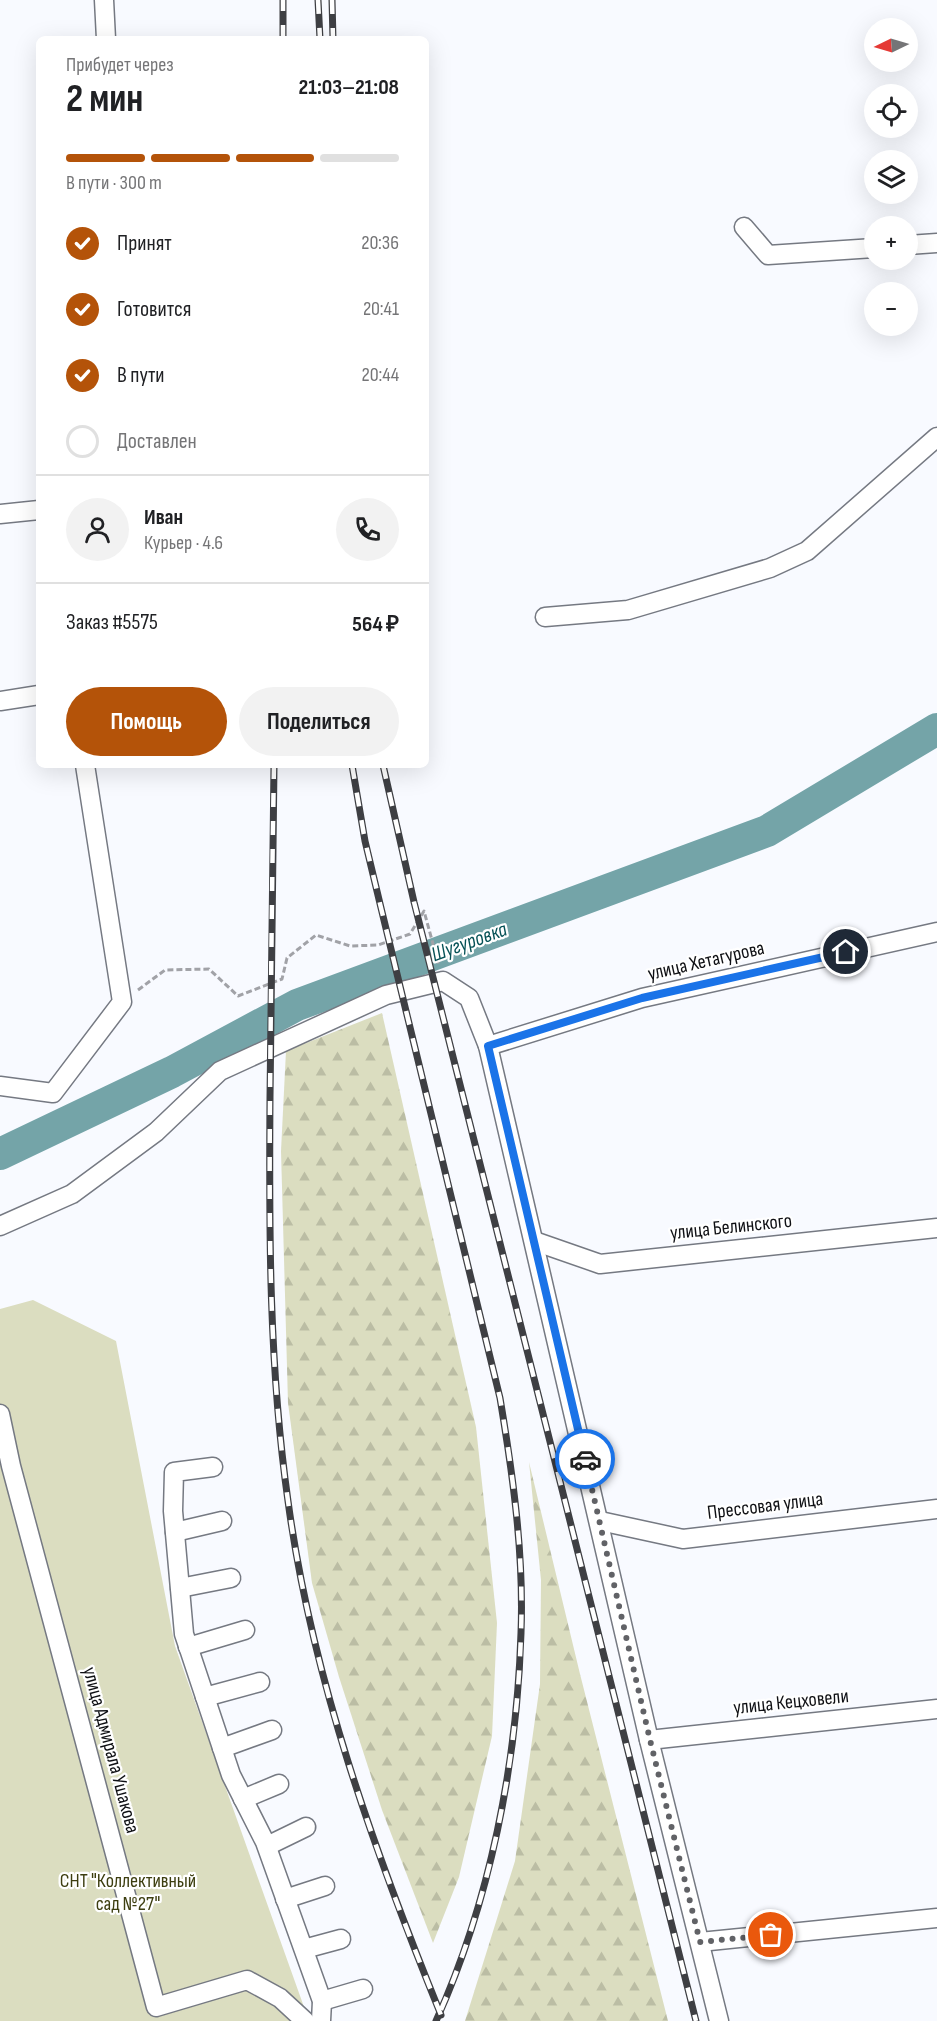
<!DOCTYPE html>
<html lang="ru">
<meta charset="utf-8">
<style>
:root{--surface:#fff;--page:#f2f2f2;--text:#202124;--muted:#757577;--line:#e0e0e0;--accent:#b45309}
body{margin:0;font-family:"Sofia Sans Condensed",sans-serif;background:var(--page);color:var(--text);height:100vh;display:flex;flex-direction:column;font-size:22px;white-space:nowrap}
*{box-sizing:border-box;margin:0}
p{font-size:20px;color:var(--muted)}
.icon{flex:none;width:33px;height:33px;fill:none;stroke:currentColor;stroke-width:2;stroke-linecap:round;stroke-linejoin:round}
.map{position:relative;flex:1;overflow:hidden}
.details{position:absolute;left:36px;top:36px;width:393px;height:732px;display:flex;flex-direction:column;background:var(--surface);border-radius:9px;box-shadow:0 6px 24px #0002}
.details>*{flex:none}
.needle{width:39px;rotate:265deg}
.fabs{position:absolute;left:864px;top:18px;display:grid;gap:12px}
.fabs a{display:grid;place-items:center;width:54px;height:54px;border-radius:50%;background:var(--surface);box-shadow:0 6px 24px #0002;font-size:30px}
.pin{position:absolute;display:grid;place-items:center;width:51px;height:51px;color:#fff;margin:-26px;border:3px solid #fff;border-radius:50%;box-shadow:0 2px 6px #0007}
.courier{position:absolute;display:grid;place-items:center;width:60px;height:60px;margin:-30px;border:4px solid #1a73e8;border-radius:50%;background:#fff;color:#222;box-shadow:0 2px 8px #0007}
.overview em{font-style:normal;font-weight:700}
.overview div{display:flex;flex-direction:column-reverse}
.overview{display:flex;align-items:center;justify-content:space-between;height:102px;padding:0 30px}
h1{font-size:39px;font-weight:700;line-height:45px}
.bar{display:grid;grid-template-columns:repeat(4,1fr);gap:9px 6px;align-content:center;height:72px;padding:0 30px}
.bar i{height:8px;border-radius:4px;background:var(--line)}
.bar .current{background:var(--accent)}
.bar p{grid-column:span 4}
.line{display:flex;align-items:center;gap:15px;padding:0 30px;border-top:2px solid var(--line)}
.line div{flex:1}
.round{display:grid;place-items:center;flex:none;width:63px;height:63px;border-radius:32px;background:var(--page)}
ol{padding:0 30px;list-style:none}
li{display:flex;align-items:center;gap:18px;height:66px}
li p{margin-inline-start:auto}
li .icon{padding:6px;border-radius:50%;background:var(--accent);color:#fff;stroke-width:4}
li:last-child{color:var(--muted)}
li i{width:33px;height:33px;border:3px solid var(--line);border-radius:50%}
.action{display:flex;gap:12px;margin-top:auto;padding:12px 30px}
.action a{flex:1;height:69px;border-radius:36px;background:var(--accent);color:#fff;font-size:24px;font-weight:700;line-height:69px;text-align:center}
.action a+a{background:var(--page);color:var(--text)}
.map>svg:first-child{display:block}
.green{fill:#dbddc0}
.forest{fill:url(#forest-firs)}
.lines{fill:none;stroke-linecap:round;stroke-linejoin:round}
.river{stroke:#74a4a8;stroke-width:32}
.minor-casing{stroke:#757982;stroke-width:21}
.path{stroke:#a1a2a7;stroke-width:3;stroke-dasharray:6 3;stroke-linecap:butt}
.minor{stroke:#fff;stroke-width:18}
.rail-casing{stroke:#3e3f43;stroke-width:7}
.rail{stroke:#fff;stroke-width:4.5;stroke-dasharray:14;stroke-linecap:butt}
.done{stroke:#616266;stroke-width:6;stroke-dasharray:0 10.8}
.route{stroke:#1a73e8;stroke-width:8}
.labels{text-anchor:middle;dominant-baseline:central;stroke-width:4.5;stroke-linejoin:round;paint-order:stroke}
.street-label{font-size:20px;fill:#0f1014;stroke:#fff}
.park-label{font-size:20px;fill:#3d3e10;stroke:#fff}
.water-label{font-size:21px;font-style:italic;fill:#055156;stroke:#fff}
</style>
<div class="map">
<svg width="937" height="2021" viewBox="0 0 937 2021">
<defs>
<pattern id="forest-firs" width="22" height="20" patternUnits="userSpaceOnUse" patternTransform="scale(1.5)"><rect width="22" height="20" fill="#dbddc0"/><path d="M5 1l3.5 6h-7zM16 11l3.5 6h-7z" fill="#bbbda4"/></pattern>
</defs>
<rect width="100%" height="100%" fill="#f8faff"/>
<polygon class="green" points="33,1300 116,1341 175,1646 309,2021 0,2021 0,1309"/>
<g class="forest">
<polygon points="382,1013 476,1427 497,1623 492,1736 459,1877 433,1943 382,1810 339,1677 312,1583 288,1403 281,1151 286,1051"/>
<polygon points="529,1462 580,1674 668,2021 465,2021 515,1861 540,1684 541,1580"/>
</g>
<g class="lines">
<polyline class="river" points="0,1154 172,1072 297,1005 767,831 937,729"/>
<g class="minor-casing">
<g id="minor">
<polyline points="104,0 106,39"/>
<polyline points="744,227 768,255 874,248"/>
<polyline points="908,245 937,243"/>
<polyline points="0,514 39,510"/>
<polyline points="545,617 628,610 770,568 807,551 937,437"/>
<polyline points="0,701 39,695"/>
<polyline points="488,1046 642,998 937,932"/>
<polyline points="0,1086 53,1093 122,1002 85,765"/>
<polyline points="0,1226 72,1194 156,1132 220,1071 386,995 443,981 469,998 488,1046 649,1740 719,2021"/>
<polyline points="534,1241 600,1264 937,1228"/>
<polyline points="0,1414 11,1466 156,2007 247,1980 280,1998 305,2021"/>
<polyline points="213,1467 174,1472 173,1511 184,1634 231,1775 265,1842 322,2001 321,2021"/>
<polyline points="600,1521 683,1539 937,1509"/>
<polyline points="175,1532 222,1521"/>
<polyline points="180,1588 231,1578"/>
<polyline points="188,1647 245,1630"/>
<polyline points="205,1697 260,1682"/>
<polyline points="649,1740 937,1709"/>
<polyline points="222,1748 272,1730"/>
<polyline points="243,1799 279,1784"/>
<polyline points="267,1846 306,1827"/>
<polyline points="285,1899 325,1886"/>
<polyline points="700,1942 937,1918"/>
<polyline points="304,1949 341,1939"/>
<polyline points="322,2001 363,1989"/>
</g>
</g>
<polyline class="path" points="138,990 165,970 209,969 238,996 282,979 287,958 316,935 350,946 378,945 410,934 424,911 439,966"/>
<use href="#minor" class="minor"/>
<g class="rail-casing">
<g id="rail">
<polyline points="318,0 320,39"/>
<polyline points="332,0 333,39"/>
<polyline points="283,39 283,0"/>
<path d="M274 765C272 876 271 987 270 1098 269 1233 269 1367 288 1501 312 1679 374 1850 441 2015"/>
<path d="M352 765 365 841 382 912 500 1398C513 1476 524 1554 521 1633 517 1763 490 1902 436 2021"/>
<polyline points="383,765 414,902 696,2021"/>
</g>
</g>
<use href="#rail" class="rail"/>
</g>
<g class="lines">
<polyline class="done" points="585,1459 650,1740 700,1942 771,1935"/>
<polyline class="route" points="585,1459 488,1046 642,998 846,952"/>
</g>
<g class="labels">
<g class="street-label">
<text transform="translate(706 961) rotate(-13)">улица Хетагурова</text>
<text transform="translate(731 1227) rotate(-6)">улица Белинского</text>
<text transform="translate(765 1506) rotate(-7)">Прессовая улица</text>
<text transform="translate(791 1702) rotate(-6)">улица Кецховели</text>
<text transform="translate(111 1750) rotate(75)">улица Адмирала Ушакова</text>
</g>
<g class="park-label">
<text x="128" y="1881">СНТ "Коллективный<tspan x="128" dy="23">сад №27"</tspan></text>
</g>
<g class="water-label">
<text transform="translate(469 942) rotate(-20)">Шугуровка</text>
</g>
</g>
</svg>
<div class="fabs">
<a><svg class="needle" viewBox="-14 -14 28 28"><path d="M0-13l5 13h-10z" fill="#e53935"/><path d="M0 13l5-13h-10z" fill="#757577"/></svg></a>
<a><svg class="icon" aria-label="locate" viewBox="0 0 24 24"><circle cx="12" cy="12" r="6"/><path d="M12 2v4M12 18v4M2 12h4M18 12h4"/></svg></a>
<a><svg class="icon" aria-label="layers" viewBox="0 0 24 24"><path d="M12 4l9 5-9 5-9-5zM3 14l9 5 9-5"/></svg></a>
<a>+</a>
<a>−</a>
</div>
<div class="pin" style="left:771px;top:1935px;background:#ea580c"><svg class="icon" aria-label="bag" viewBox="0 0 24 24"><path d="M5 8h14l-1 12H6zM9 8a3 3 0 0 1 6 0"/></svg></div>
<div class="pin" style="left:846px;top:952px;background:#1f2937"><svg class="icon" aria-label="home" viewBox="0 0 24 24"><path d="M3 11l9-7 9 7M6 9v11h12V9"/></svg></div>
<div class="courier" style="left:585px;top:1459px"><svg class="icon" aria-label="car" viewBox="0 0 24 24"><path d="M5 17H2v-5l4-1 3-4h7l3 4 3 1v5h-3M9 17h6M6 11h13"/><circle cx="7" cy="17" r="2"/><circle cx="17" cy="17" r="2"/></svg></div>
<section class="details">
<div class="overview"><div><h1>2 мин</h1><p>Прибудет через</p></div><em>21:03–21:08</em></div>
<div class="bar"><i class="current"></i><i class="current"></i><i class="current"></i><i></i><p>В пути · 300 m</p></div>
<ol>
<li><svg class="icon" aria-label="check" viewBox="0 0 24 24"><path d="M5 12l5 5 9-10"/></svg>Принят<p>20:36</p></li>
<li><svg class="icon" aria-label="check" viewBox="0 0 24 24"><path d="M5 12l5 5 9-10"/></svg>Готовится<p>20:41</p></li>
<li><svg class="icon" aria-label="check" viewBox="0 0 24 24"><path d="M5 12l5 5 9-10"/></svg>В пути<p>20:44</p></li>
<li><i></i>Доставлен</li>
</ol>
<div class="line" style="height:108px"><a class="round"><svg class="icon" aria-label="person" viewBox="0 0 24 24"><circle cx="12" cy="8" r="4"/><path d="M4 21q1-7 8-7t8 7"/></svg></a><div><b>Иван</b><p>Курьер · 4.6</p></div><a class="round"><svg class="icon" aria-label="phone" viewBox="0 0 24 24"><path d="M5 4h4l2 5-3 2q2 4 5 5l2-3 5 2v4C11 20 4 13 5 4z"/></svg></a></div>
<div class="line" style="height:78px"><div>Заказ #5575</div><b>564 ₽</b></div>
<div class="action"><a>Помощь</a><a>Поделиться</a></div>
</section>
</div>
